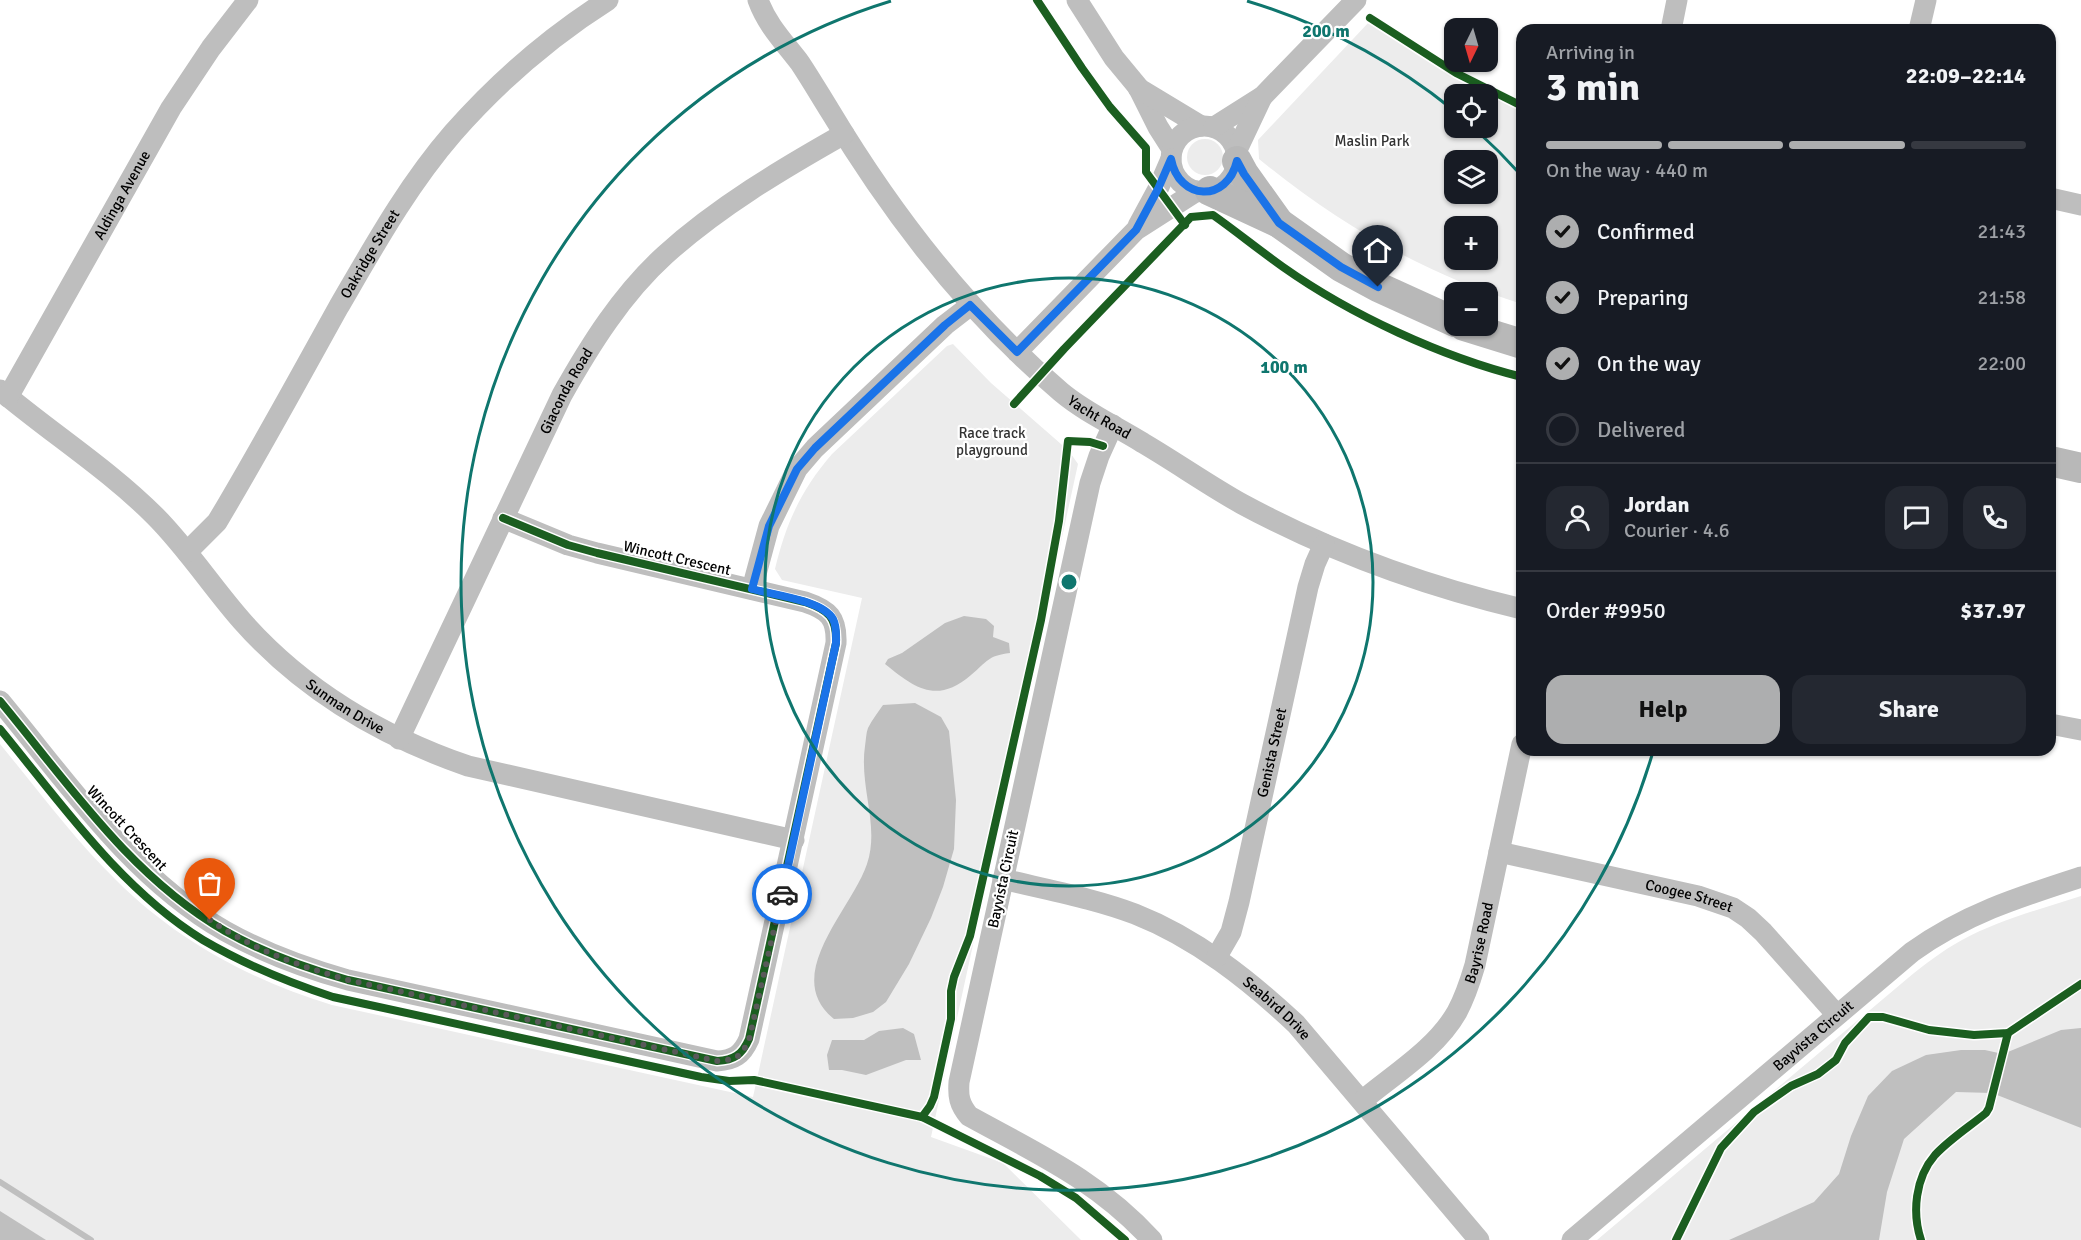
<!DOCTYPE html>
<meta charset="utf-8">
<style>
:root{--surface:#171b24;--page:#242831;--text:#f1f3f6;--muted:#9ea1a6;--line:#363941;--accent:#adaeaf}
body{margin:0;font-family:Signika,sans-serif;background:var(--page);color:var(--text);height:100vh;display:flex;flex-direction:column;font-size:22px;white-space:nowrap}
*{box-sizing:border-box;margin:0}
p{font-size:20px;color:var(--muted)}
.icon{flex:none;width:33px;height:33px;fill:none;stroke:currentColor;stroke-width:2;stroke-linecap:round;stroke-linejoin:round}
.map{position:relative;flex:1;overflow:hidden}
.panel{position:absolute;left:1516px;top:24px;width:540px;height:732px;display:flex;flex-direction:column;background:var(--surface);border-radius:18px;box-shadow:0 2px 4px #0004}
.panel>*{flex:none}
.needle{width:39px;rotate:185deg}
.fabs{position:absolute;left:1444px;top:18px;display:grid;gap:12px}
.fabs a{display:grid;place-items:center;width:54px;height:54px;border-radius:12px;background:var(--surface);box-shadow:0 2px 4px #0004;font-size:30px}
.pin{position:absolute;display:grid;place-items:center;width:51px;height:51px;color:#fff;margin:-62px -26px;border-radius:50% 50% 50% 0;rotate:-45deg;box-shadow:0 0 6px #0007}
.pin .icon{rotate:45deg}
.courier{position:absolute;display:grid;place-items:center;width:60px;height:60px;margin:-30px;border:4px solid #1a73e8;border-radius:50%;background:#fff;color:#222;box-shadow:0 2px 8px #0007}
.headline em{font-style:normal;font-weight:700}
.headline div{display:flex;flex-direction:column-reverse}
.headline{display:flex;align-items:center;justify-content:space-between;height:102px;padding:0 30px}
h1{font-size:39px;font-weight:700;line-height:45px}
.bar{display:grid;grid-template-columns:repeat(4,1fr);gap:9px 6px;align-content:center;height:72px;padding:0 30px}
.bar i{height:8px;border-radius:4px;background:var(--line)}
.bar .selected{background:var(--accent)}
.bar p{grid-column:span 4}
.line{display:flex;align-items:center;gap:15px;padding:0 30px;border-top:2px solid var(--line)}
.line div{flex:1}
.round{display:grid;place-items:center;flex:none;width:63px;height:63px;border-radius:18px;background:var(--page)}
ol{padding:0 30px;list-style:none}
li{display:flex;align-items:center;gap:18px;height:66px}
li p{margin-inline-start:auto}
li .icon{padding:6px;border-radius:50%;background:var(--accent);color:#111;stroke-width:4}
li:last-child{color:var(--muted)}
li i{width:33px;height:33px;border:3px solid var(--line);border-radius:50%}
.cta{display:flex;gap:12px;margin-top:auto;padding:12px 30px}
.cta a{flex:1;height:69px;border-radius:18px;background:var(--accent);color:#111;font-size:24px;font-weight:700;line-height:69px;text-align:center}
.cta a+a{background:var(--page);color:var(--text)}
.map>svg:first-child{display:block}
.green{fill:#ececec;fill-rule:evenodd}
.water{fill:#bfbfbf}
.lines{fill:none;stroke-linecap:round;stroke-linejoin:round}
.stream{stroke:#bfbfbf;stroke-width:6}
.street{stroke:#bebebe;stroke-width:21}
.secondary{stroke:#b8b8b8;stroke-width:30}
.cycleway-casing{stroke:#fff;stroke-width:11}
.cycleway{stroke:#1b5e20;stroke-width:8}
.done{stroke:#595959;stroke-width:6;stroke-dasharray:0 10.8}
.route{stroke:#1a73e8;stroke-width:8}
.ring{fill:none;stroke:#0f766e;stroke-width:3}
.labels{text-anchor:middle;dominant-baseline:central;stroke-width:4.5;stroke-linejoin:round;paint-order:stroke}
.park-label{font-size:15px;fill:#333;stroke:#fff}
.street-label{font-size:15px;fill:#000;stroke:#fff}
.centre{fill:#0f766e;stroke:#fff;stroke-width:3}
.ring-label{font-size:18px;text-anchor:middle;font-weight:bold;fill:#0f766e;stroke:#fff;stroke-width:4.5;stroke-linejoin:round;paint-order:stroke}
</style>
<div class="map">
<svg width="2081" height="1240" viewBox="0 0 2081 1240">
<rect width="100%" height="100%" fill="#fff"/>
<g class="green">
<path d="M1369 22 1454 77 1522 111V304C1423 273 1340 225 1259 159L1258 140ZM1488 94V128H1455V94ZM1488 160V194H1455V160ZM1488 226V260H1455V226Z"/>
<circle cx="1205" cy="157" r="18"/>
<path d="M953 344 991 383 1069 451 1078 464 931 1137 1003 1163 1081 1240H0V744C38 790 74 839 116 880 177 941 251 980 332 1005L753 1097 862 598 782 580 775 569C786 523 801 490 832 454L947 346Z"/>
<path d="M2081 896V1240H1597L1908 978C1925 964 1942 951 1962 940 1999 920 2041 909 2081 896Z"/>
</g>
<g class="water">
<path d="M964 616 986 619 994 626 993 637 1009 643 1010 653C987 656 988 661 971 675 937 704 916 689 885 664L888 659 902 653 945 623Z"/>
<path d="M915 703 941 717 949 731 956 800 954 849 943 887 931 918 909 964 886 1002 873 1012 853 1018 834 1019C780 976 852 909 867 864 880 826 859 787 865 746 866 740 866 733 868 728 872 720 878 712 883 705Z"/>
<polygon points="903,1028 914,1034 921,1060 906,1060 866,1075 842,1070 829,1070 827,1055 832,1040 864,1040 879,1031"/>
<polygon points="2081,1028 2081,1128 1992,1093 1956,1092 1904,1139 1887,1192 1879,1240 1729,1240 1814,1202 1839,1174 1851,1136 1868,1096 1892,1071 1926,1055 1961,1050 1985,1050 2003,1054 2061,1030"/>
<polygon points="0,1211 46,1240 0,1240"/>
</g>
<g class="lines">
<polyline class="stream" points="0,1182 91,1240"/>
<g class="street">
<path id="s1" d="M758 0C767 25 784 42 800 63 810 78 820 95 830 111 893 216 967 312 1061 392 1086 413 1116 426 1143 443 1177 463 1208 485 1242 504 1331 552 1425 586 1522 609"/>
<polyline points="1077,0 1114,58 1138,87 1158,127 1172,149"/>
<polyline points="1671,30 1677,0"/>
<polyline points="1919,30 1926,0"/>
<polyline points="1138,88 1201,126"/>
<circle cx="1204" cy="159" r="33"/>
<polyline points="1214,127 1263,96 1356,0"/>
<polyline points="1236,152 1262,97"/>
<polyline points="2050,198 2081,205"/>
<polyline points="1138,226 1158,189 1171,159"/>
<polyline points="1017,352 1136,230 1197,191"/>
<path id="s2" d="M0 390C51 433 108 469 155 516 187 548 212 587 242 621 303 690 381 736 468 766L794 840"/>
<path id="s3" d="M8 397 171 108 211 48 248 0"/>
<path d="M1113 425 1099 456 1090 483 959 1082C958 1096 959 1104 969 1116 1038 1154 1097 1180 1152 1240"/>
<path id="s4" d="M187 552 217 522C259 452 298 380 338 308 373 248 407 186 453 133 498 82 551 36 608 0"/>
<polyline points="752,589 769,526 797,469 815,448 945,325 971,305"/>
<path d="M0 701C68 783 131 877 225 931 264 953 305 968 348 980L717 1061C734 1060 742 1055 749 1039L836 643C837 618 829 610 805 602L597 553 568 545 503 518"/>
<polyline points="2050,724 2081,730"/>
<path id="s5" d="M399 739 562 395C590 345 622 294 665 255 718 207 782 169 844 134"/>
<path id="s6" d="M1499 852 1698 896 1733 908 1748 918 1763 932 1837 1015"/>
<path id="s7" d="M1003 879C1047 890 1093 898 1135 914 1196 938 1249 980 1296 1024L1479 1240"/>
<path id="s8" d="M1216 958 1231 932 1239 902 1308 587 1315 564 1324 544"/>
<path id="s9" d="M1362 1101C1394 1074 1436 1049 1457 1012 1465 997 1470 982 1475 965L1522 744"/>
<path id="s10" d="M1572 1240 1912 952C1965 914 2019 897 2081 877"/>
</g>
<g class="secondary">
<polyline points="1237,161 1244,174 1279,223"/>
<polyline points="1210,191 1279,223 1341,267 1378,287 1455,322"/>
<polyline points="1464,326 1522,344"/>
<polyline points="2050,461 2081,468"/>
</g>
<g class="cycleway-casing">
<g id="cycleway">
<polyline points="1037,0 1082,68 1110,107 1146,148 1146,172 1185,225"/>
<polyline points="1370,18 1456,73 1522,106"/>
<path d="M1014 404 1064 349 1191 217 1213 215C1237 232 1259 250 1283 267 1351 315 1442 357 1522 377"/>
<path d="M0 701C68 783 131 877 225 931 264 953 305 968 348 980L717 1061C734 1060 742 1055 749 1039L836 643C837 618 829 610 805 602L597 553 568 545 503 518"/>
<path d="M0 729C61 803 120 889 203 940 244 964 287 982 333 997L701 1077 729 1081 754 1080 922 1117 1040 1176 1076 1198 1125 1240"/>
<polyline points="922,1117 930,1106 934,1097 951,1019 951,991 954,977 970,936 1041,620 1059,521 1068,441 1090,442 1103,446"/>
<polyline points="1676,1240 1721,1148 1754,1112 1791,1086 1818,1074 1836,1060 1845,1043 1869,1017 1883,1017 1929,1030 1974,1035 2008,1033 2081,984"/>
<path d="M1921 1240C1912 1213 1915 1178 1935 1155 1950 1139 1969 1127 1986 1113L1989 1108 2008 1033"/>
</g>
</g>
<use href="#cycleway" class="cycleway"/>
</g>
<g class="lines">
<path class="done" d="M210 920C252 949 299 966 348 980L717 1061C736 1060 741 1057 749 1040L782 894"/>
<path class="route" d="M782 894 836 643C836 635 837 627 833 619 822 600 773 595 752 589L769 526 797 469 815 448 945 325 970 305 1017 352 1136 230 1158 189 1171 159C1179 201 1227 203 1237 161L1244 174 1279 223 1341 267 1378 287"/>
</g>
<g class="ring">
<circle cx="1069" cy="582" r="304"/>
<path d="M1652 755A608 608 0 1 1 891 1M1247 1A608 608 0 0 1 1452 109M1476 130A608 608 0 0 1 1521 175"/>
</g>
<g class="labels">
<g class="park-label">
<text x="1372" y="141">Maslin Park</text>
<text x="992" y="433">Race track<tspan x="992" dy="17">playground</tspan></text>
</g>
<g class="street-label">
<text stroke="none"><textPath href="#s3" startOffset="232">Aldinga Avenue</textPath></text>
<text stroke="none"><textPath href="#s4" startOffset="351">Oakridge Street</textPath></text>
<text stroke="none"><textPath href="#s5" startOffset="386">Giaconda Road</textPath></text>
<text stroke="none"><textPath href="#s1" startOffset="544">Yacht Road</textPath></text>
<text transform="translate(677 558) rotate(13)">Wincott Crescent</text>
<text stroke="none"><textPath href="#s2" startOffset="471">Sunman Drive</textPath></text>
<text stroke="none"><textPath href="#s8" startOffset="214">Genista Street</textPath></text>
<text transform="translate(127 828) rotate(47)">Wincott Crescent</text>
<text transform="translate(1003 879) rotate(-78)">Bayvista Circuit</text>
<text stroke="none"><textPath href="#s6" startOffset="195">Coogee Street</textPath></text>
<text stroke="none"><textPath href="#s9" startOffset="204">Bayrise Road</textPath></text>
<text stroke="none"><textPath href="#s7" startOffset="308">Seabird Drive</textPath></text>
<text stroke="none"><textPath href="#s10" startOffset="316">Bayvista Circuit</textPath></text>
</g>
</g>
<circle cx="1069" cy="582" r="9" class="centre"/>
<g class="ring-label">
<text x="1326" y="37">200 m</text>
<text x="1284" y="373">100 m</text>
</g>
</svg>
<div class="fabs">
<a><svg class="needle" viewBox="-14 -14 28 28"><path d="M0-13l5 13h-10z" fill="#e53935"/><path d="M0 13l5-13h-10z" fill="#9ea1a6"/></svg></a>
<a><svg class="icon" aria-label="locate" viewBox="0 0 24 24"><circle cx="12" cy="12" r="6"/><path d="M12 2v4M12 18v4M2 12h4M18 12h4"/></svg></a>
<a><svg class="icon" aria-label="layers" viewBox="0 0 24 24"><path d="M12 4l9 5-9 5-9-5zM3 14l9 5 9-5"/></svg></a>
<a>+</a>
<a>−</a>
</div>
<div class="pin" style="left:210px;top:920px;background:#ea580c"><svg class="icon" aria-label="bag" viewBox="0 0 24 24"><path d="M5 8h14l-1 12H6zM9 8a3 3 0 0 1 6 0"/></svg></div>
<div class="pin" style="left:1378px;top:287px;background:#1f2937"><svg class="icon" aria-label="home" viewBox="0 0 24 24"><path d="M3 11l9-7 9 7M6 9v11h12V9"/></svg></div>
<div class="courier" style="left:782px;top:894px"><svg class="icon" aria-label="car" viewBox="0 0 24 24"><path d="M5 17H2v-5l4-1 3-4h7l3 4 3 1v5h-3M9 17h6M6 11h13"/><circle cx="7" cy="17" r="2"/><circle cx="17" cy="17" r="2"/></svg></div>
<section class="panel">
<div class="headline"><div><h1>3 min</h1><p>Arriving in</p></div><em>22:09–22:14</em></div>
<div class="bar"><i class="selected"></i><i class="selected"></i><i class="selected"></i><i></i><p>On the way · 440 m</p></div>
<ol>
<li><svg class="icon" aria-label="check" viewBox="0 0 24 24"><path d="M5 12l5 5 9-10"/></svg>Confirmed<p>21:43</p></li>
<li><svg class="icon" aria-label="check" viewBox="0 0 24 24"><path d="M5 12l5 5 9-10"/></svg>Preparing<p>21:58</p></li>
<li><svg class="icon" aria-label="check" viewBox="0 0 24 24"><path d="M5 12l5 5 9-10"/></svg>On the way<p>22:00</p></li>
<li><i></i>Delivered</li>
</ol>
<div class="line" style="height:108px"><a class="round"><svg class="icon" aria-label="person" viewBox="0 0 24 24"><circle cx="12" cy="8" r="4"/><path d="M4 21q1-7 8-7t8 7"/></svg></a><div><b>Jordan</b><p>Courier · 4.6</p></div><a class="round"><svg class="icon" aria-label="chat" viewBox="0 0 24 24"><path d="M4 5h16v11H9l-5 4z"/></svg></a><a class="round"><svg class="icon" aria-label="phone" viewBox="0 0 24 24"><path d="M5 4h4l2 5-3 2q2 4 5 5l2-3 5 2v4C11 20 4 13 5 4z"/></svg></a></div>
<div class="line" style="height:78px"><div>Order #9950</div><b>$37.97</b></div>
<div class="cta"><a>Help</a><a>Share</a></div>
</section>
</div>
